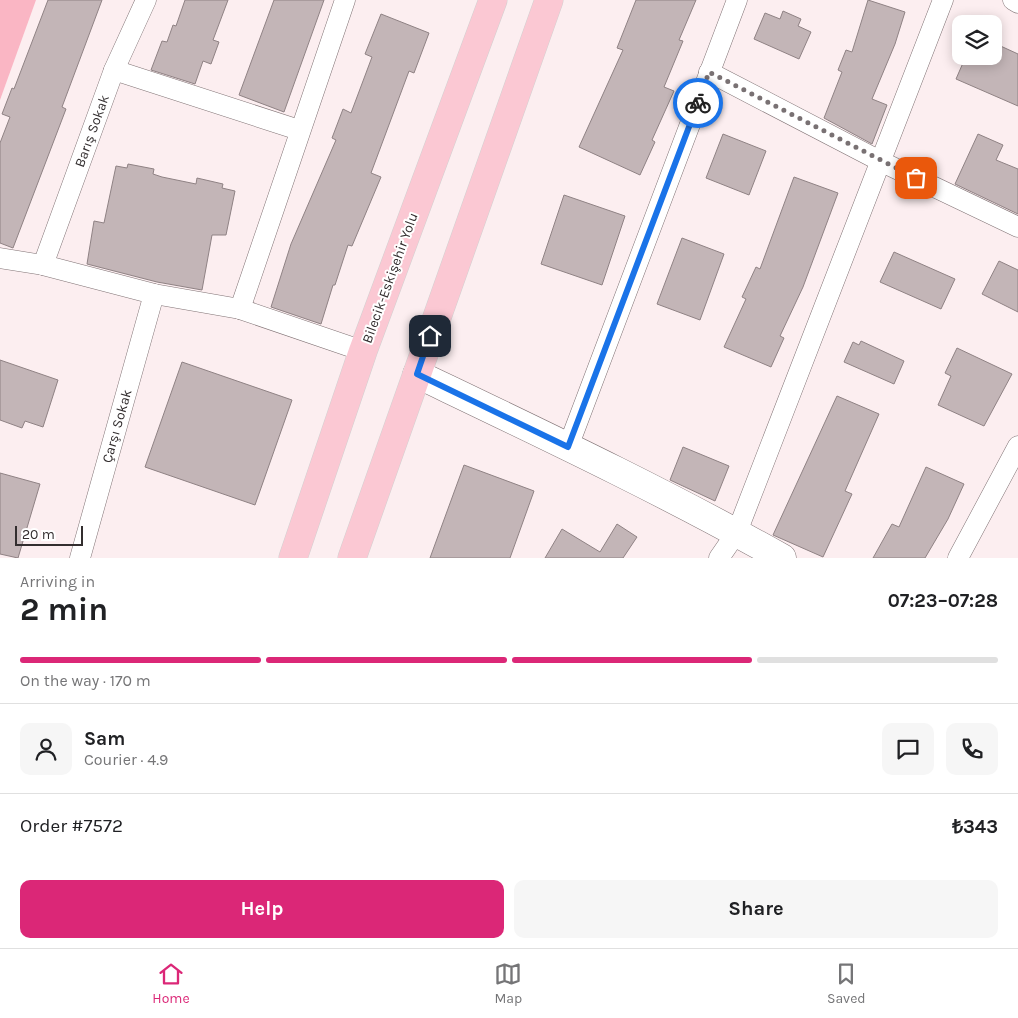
<!DOCTYPE html>
<meta charset="utf-8">
<style>
:root{--surface:#fff;--page:#f6f6f6;--text:#202124;--muted:#757577;--line:#e0e0e0;--accent:#db2777}
body{margin:0;font-family:Karla,sans-serif;background:var(--page);color:var(--text);height:100vh;display:flex;flex-direction:column;font-size:19px;white-space:nowrap}
*{box-sizing:border-box;margin:0}
p{font-size:16px;color:var(--muted)}
.icon{flex:none;width:28px;height:28px;fill:none;stroke:currentColor;stroke-width:2;stroke-linecap:round;stroke-linejoin:round}
.map{position:relative;height:558px;overflow:hidden}
.drawer{display:flex;flex-direction:column;background:var(--surface);flex:1}
.drawer>*{flex:none}
.tools{position:absolute;left:952px;top:15px;display:grid;gap:10px}
.tools a{display:grid;place-items:center;width:50px;height:50px;border-radius:10px;background:var(--surface);box-shadow:0 2px 12px #0003;font-size:25px}
.scale{position:absolute;left:15px;bottom:12px;width:68px;box-sizing:border-box;padding-left:5px;border:2px solid #332e2f;border-top:0;font-size:14px;line-height:18px;white-space:nowrap;color:#332e2f;-webkit-text-stroke:4px #fff;paint-order:stroke}
.pin{position:absolute;display:grid;place-items:center;width:42px;height:42px;color:#fff;margin:-21px;border-radius:10px;box-shadow:0 2px 8px #0006}
.courier{position:absolute;display:grid;place-items:center;width:50px;height:50px;margin:-25px;border:4px solid #1a73e8;border-radius:50%;background:#fff;color:#222;box-shadow:0 1px 6px #0007}
.overview em{font-style:normal;font-weight:700}
.overview div{display:flex;flex-direction:column-reverse}
.overview{display:flex;align-items:center;justify-content:space-between;height:85px;padding:0 20px}
h1{font-size:32px;font-weight:700;line-height:38px}
.bar{display:grid;grid-template-columns:repeat(4,1fr);gap:8px 5px;align-content:center;height:60px;padding:0 20px}
.bar i{height:6px;border-radius:4px;background:var(--line)}
.bar .on{background:var(--accent)}
.bar p{grid-column:span 4}
.line{display:flex;align-items:center;gap:12px;padding:0 20px;border-top:1px solid var(--line)}
.line div{flex:1}
.round{display:grid;place-items:center;flex:none;width:52px;height:52px;border-radius:10px;background:var(--page)}
.cta{display:flex;gap:10px;margin-top:auto;padding:10px 20px}
.cta a{flex:1;height:58px;border-radius:10px;background:var(--accent);color:#fff;font-size:20px;font-weight:700;line-height:58px;text-align:center}
.cta a+a{background:var(--page);color:var(--text)}
.menu{display:flex;justify-content:space-around;align-items:center;height:70px;border-top:1px solid var(--line);background:var(--surface);font-size:14px;color:var(--muted)}
.menu a{display:grid;justify-items:center;gap:2px}
.menu .on{color:var(--accent)}
.map>svg:first-child{display:block}
.green{fill:#fab6c4}
.building{fill:#c3b5b7;stroke:#8f8284}
.lines{fill:none;stroke-linecap:round;stroke-linejoin:round}
.street-casing{stroke:#807375;stroke-width:21}
.secondary-casing{stroke:#807375;stroke-width:29}
.primary-casing{stroke:#d2d1d1;stroke-width:29}
.street{stroke:#fff;stroke-width:20}
.secondary{stroke:#fff;stroke-width:28}
.primary{stroke:#fbc8d3;stroke-width:28}
.done{stroke:#797173;stroke-width:5;stroke-dasharray:0 9}
.route{stroke:#1a73e8;stroke-width:6}
.labels{text-anchor:middle;dominant-baseline:central;stroke-width:4;stroke-linejoin:round;paint-order:stroke}
.street-label{font-size:14px;fill:#332e2f;stroke:#fff}
</style>
<div class="map">
<svg width="1018" height="558" viewBox="0 0 1018 558">
<rect width="100%" height="100%" fill="#fceef0"/>
<polygon class="green" points="0,0 36,0 0,100"/>
<g class="building">
<polygon points="48,0 102,0 62,107 66,109 13,248 0,243 0,143 10,117 2,114 12,88 14,89"/>
<polygon points="185,0 228,0 213,40 219,42 211,64 203,61 195,84 151,70 162,41 167,42 173,25 176,26"/>
<polygon points="274,0 324,0 284,112 239,95"/>
<polygon points="636,0 696,0 679,40 683,41 664,87 674,91 652,140 655,142 640,175 579,147 623,50 617,48"/>
<polygon points="868,0 905,12 895,44 872,99 887,105 872,144 824,118 842,72 838,70 846,50 852,52"/>
<polygon points="783,11 801,19 798,26 811,32 799,59 754,39 765,13 780,19"/>
<polygon points="381,14 429,33 414,73 409,71 371,173 381,177 352,246 348,245 335,285 333,285 321,324 271,307 291,244 336,140 332,138 343,109 351,113 372,57 365,54"/>
<polygon points="994,43 1018,54 1018,106 956,79 966,56 994,56"/>
<polygon points="723,134 766,151 749,195 706,178"/>
<polygon points="978,134 1003,145 996,160 1018,169 1018,214 955,184"/>
<polygon points="128,164 154,169 153,174 162,177 196,184 197,178 223,184 222,188 235,191 226,235 212,235 202,290 157,282 87,264 94,221 104,223 116,166 127,168"/>
<polygon points="794,177 838,193 803,287 780,336 784,338 771,367 724,347 746,299 742,297 756,267 760,269"/>
<polygon points="564,195 625,216 602,285 541,264"/>
<polygon points="682,238 724,254 700,320 657,304"/>
<polygon points="894,252 955,279 941,309 880,282"/>
<polygon points="999,261 1018,270 1018,312 982,294"/>
<polygon points="861,341 904,361 894,384 844,362 853,342 859,345"/>
<polygon points="957,348 1012,374 984,426 938,405 951,376 945,373"/>
<polygon points="0,360 58,380 43,427 25,421 22,428 0,420"/>
<polygon points="182,362 292,400 255,505 145,467"/>
<polygon points="837,396 879,414 845,491 852,494 823,557 773,535"/>
<polygon points="683,447 729,466 715,501 670,480"/>
<polygon points="464,465 534,491 510,558 430,558"/>
<polygon points="926,467 964,484 948,519 925,558 873,558 892,524 899,527"/>
<polygon points="0,473 40,484 18,558 0,554"/>
<polygon points="617,524 637,537 623,558 545,558 562,529 600,552"/>
</g>
<g class="lines">
<g class="street-casing">
<g id="street">
<polyline points="1013,0 1018,3"/>
<polyline points="114,70 299,130"/>
<polyline points="709,72 882,162 1018,227"/>
<polyline points="0,258 43,265 154,294 240,309 363,351"/>
<polyline points="43,265 114,70 146,0"/>
<polyline points="240,309 345,0"/>
<polyline points="568,447 737,0"/>
<polyline points="80,558 154,294"/>
<polyline points="719,558 737,532 943,0"/>
<polyline points="958,558 1018,446"/>
</g>
</g>
<g class="secondary-casing">
<path id="secondary" d="M417 374C540 433 663 491 782 558"/>
</g>
<g class="primary-casing">
<g id="primary">
<polyline points="293,558 363,351 493,0"/>
<polyline points="352,558 549,0"/>
</g>
</g>
<use href="#street" class="street"/>
<use href="#secondary" class="secondary"/>
<use href="#primary" class="primary"/>
</g>
<g class="lines">
<polyline class="done" points="698,103 709,72 916,178"/>
<polyline class="route" points="430,336 417,374 568,447 698,103"/>
</g>
<g class="labels">
<g class="street-label">
<text transform="translate(92 131) rotate(-70)">Barış Sokak</text>
<text transform="translate(390 278) rotate(-70)">Bilecik-Eskişehir Yolu</text>
<text transform="translate(117 426) rotate(-74)">Çarşı Sokak</text>
</g>
</g>
</svg>
<div class="tools">
<a><svg class="icon" aria-label="layers" viewBox="0 0 24 24"><path d="M12 4l9 5-9 5-9-5zM3 14l9 5 9-5"/></svg></a>
</div>
<div class="scale">20 m</div>
<div class="pin" style="left:916px;top:178px;background:#ea580c"><svg class="icon" aria-label="bag" viewBox="0 0 24 24"><path d="M5 8h14l-1 12H6zM9 8a3 3 0 0 1 6 0"/></svg></div>
<div class="pin" style="left:430px;top:336px;background:#1f2937"><svg class="icon" aria-label="home" viewBox="0 0 24 24"><path d="M3 11l9-7 9 7M6 9v11h12V9"/></svg></div>
<div class="courier" style="left:698px;top:103px"><svg class="icon" aria-label="bike" viewBox="0 0 24 24"><circle cx="6" cy="16" r="4"/><circle cx="18" cy="16" r="4"/><path d="M6 16l4-8h5l3 8M10 8l3 8H6M13 5h3"/></svg></div>
</div>
<section class="drawer">
<div class="overview"><div><h1>2 min</h1><p>Arriving in</p></div><em>07:23–07:28</em></div>
<div class="bar"><i class="on"></i><i class="on"></i><i class="on"></i><i></i><p>On the way · 170 m</p></div>
<div class="line" style="height:90px"><a class="round"><svg class="icon" aria-label="person" viewBox="0 0 24 24"><circle cx="12" cy="8" r="4"/><path d="M4 21q1-7 8-7t8 7"/></svg></a><div><b>Sam</b><p>Courier · 4.9</p></div><a class="round"><svg class="icon" aria-label="chat" viewBox="0 0 24 24"><path d="M4 5h16v11H9l-5 4z"/></svg></a><a class="round"><svg class="icon" aria-label="phone" viewBox="0 0 24 24"><path d="M5 4h4l2 5-3 2q2 4 5 5l2-3 5 2v4C11 20 4 13 5 4z"/></svg></a></div>
<div class="line" style="height:65px"><div>Order #7572</div><b>₺343</b></div>
<div class="cta"><a>Help</a><a>Share</a></div>
</section>
<nav class="menu">
<a class="on"><svg class="icon" aria-label="home" viewBox="0 0 24 24"><path d="M3 11l9-7 9 7M6 9v11h12V9"/></svg>Home</a>
<a><svg class="icon" aria-label="map" viewBox="0 0 24 24"><path d="M3 6l6-2 6 2 6-2v14l-6 2-6-2-6 2zM9 4v14M15 6v14"/></svg>Map</a>
<a><svg class="icon" aria-label="saved" viewBox="0 0 24 24"><path d="M7 4h10v16l-5-4-5 4z"/></svg>Saved</a>
</nav>
